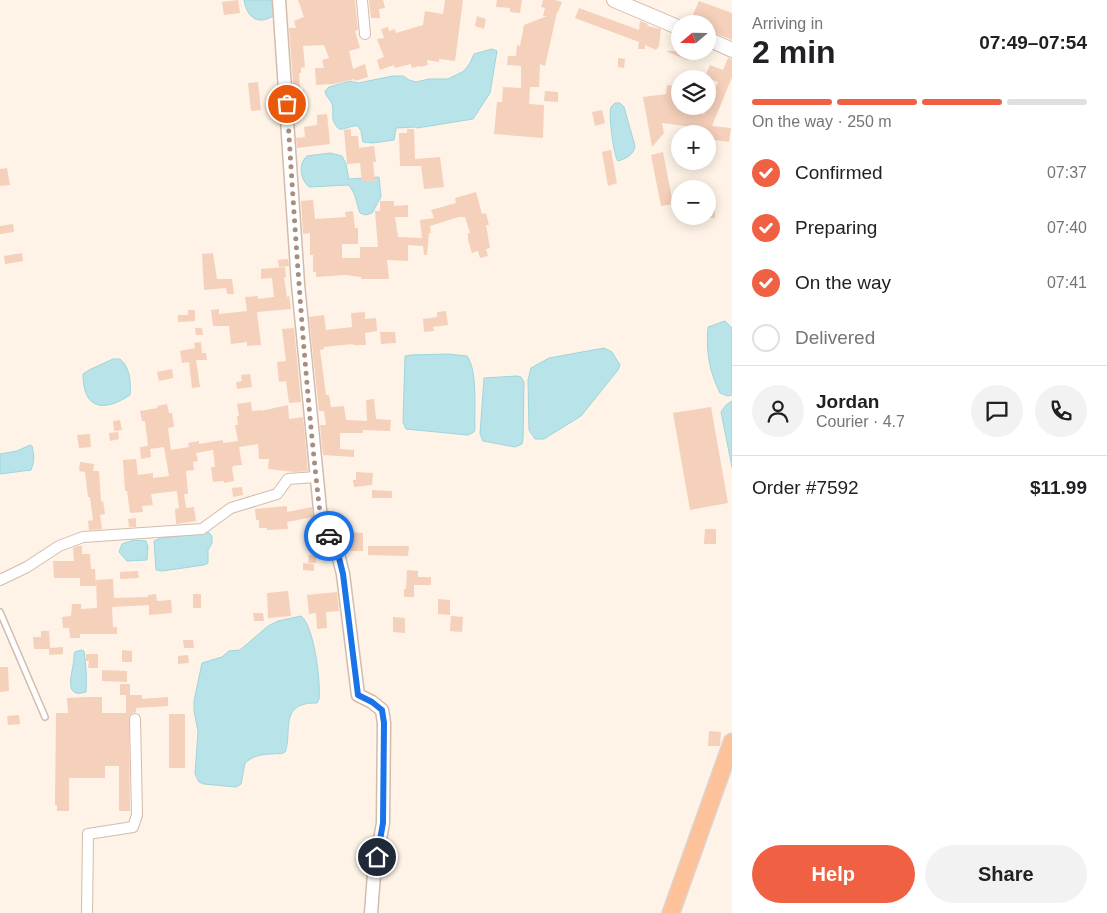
<!DOCTYPE html>
<meta charset="utf-8">
<style>
:root{--surface:#fff;--page:#f2f2f2;--text:#202124;--muted:#757577;--line:#e0e0e0;--accent:#f06143}
body{margin:0;font-family:Arial,sans-serif;background:var(--page);color:var(--text);height:100vh;display:flex;flex-direction:column;font-size:19px;white-space:nowrap}
*{box-sizing:border-box;margin:0}
p{font-size:16px;color:var(--muted)}
.icon{flex:none;width:28px;height:28px;fill:none;stroke:currentColor;stroke-width:2;stroke-linecap:round;stroke-linejoin:round}
.map{position:relative;flex:1;overflow:hidden}
.drawer{display:flex;flex-direction:column;background:var(--surface);width:375px}
.drawer>*{flex:none}
.needle{width:32px;rotate:250deg}
.tools{position:absolute;left:671px;top:15px;display:grid;gap:10px}
.tools a{display:grid;place-items:center;width:45px;height:45px;border-radius:50%;background:var(--surface);box-shadow:0 2px 12px #0003;font-size:25px}
.pin{position:absolute;display:grid;place-items:center;width:42px;height:42px;color:#fff;margin:-21px;border:2px solid #fff;border-radius:50%;box-shadow:0 1px 5px #0007}
.courier{position:absolute;display:grid;place-items:center;width:50px;height:50px;margin:-25px;border:4px solid #1a73e8;border-radius:50%;background:#fff;color:#222;box-shadow:0 1px 6px #0007}
.headline em{font-style:normal;font-weight:700}
.headline div{display:flex;flex-direction:column-reverse}
.headline{display:flex;align-items:center;justify-content:space-between;height:85px;padding:0 20px}
h1{font-size:32px;font-weight:700;line-height:38px}
.bar{display:grid;grid-template-columns:repeat(4,1fr);gap:8px 5px;align-content:center;height:60px;padding:0 20px}
.bar i{height:6px;border-radius:4px;background:var(--line)}
.bar .active{background:var(--accent)}
.bar p{grid-column:span 4}
.line{display:flex;align-items:center;gap:12px;padding:0 20px;border-top:1px solid var(--line)}
.line div{flex:1}
.round{display:grid;place-items:center;flex:none;width:52px;height:52px;border-radius:26px;background:var(--page)}
ol{padding:0 20px;list-style:none}
li{display:flex;align-items:center;gap:15px;height:55px}
li p{margin-inline-start:auto}
li .icon{padding:5px;border-radius:50%;background:var(--accent);color:#fff;stroke-width:4}
li:last-child{color:var(--muted)}
li i{width:28px;height:28px;border:2px solid var(--line);border-radius:50%}
.action{display:flex;gap:10px;margin-top:auto;padding:10px 20px}
.action a{flex:1;height:58px;border-radius:30px;background:var(--accent);color:#fff;font-size:20px;font-weight:700;line-height:58px;text-align:center}
.action a+a{background:var(--page);color:var(--text)}
main{display:flex;flex:1;min-height:0}
.map>svg:first-child{display:block}
.water{fill:#b8e4e9;stroke:#9ed5dc}
.building{fill:#f5d0bb}
.lines{fill:none;stroke-linecap:round;stroke-linejoin:round}
.service-casing{stroke:#d3bcad;stroke-width:8}
.minor-casing{stroke:#d3bcad;stroke-width:12}
.tertiary-casing{stroke:#d3bcad;stroke-width:15}
.secondary-casing{stroke:#d6bcaa;stroke-width:16}
.trunk-casing{stroke:#dcd3cf;stroke-width:19}
.service{stroke:#fff;stroke-width:5}
.minor{stroke:#fff;stroke-width:10}
.tertiary{stroke:#fff;stroke-width:12}
.secondary{stroke:#fff;stroke-width:14}
.trunk{stroke:#fec29a;stroke-width:16}
.done{stroke:#a88e7f;stroke-width:5;stroke-dasharray:0 9}
.route{stroke:#1a73e8;stroke-width:6}
</style>
<main>
<div class="map">
<svg width="732" height="913" viewBox="0 0 732 913">
<rect width="100%" height="100%" fill="#fef3e6"/>
<g class="water">
<path d="M244 0H275V15C258 26 247 18 244 0Z"/>
<path d="M492 49 497 51 490 93 473 119 417 128 415 127 396 128 394 140 373 143 363 142 361 131 358 126C351 125 345 130 339 129 328 119 336 111 331 102 328 97 326 97 325 91L329 87 350 81 358 83 393 76H403L409 80 416 82 429 79H448L464 71 470 63 474 54Z"/>
<path d="M615 103H620L624 107 635 146C634 155 625 159 618 161 614 158 608 114 611 107Z"/>
<path d="M330 153 342 156 346 164 349 179 379 177 381 197 372 213 366 215 360 213C356 203 356 192 348 185L309 187C300 179 298 164 307 156Z"/>
<path d="M725 321 732 328V395L728 396 720 393C709 370 706 353 708 327Z"/>
<polygon points="604,348 612,352 620,365 618,370 581,416 544,439 535,439 529,430 528,380 531,368 549,358"/>
<path d="M448 354 467 356C478 371 474 410 475 428L474 432 468 435 406 429 403 422 405 356 411 355Z"/>
<path d="M113 359H120C130 367 131 382 130 395 103 413 83 409 83 374L89 370Z"/>
<polygon points="517,376 521,377 524,382 523,438 522,444 515,447 483,441 480,434 484,378"/>
<polygon points="732,401 732,467 721,412 726,405"/>
<path d="M30 445 32 446C34 455 35 461 31 470L0 474V454L17 451Z"/>
<polygon points="208,532 212,536 212,543 208,550 208,563 204,565 162,571 156,570 154,541 161,538"/>
<polygon points="134,540 146,541 148,547 147,560 127,561 119,552 122,544"/>
<path d="M301 616C314 625 321 683 319 699L317 703C313 703 308 703 305 704 281 709 292 736 285 752 280 755 278 753 273 754 261 754 253 756 245 763L241 784 236 787 204 784 199 782 195 774 198 731 194 711V701L202 663 222 657 229 651 240 650 268 626 278 621Z"/>
<path d="M81 650 84 651C86 665 87 679 86 692 60 700 75 668 74 655L75 652Z"/>
</g>
<g class="building">
<polygon points="238,0 240,13 224,15 222,2"/>
<polygon points="298,0 355,0 358,30 355,31 360,48 349,51 353,69 365,64 368,77 355,81 354,79 334,84 316,85 315,68 324,68 322,60 329,58 324,45 303,46 305,67 301,68 301,73 299,73 300,90 304,90 307,112 295,113 289,28 296,28 294,21 304,17"/>
<polygon points="369,0 383,0 385,8 379,9 380,18 371,18"/>
<polygon points="445,0 463,0 455,61 439,59 439,62 427,60 428,65 421,67 420,66 412,68 411,64 395,68 394,65 380,70 377,60 384,57 377,39 384,38 381,29 388,27 389,31 395,29 396,33 423,25 425,11 443,14"/>
<polygon points="497,0 522,0 520,13 510,12 510,8 496,7"/>
<polygon points="543,0 555,0 562,2 558,12 557,12 545,66 540,64 539,87 530,87 529,104 544,105 543,138 494,134 497,102 502,102 503,87 521,88 521,66 507,65 508,56 516,56 517,45 520,46 524,25 547,16 543,16 545,8 541,7"/>
<polygon points="699,1 732,13 732,40 708,30 708,24 689,24"/>
<polygon points="579,8 639,30 640,21 648,24 647,26 661,29 659,46 656,50 645,45 645,49 638,49 639,42 575,18"/>
<polygon points="477,16 486,19 484,29 475,26"/>
<polygon points="666,51 690,51 687,60"/>
<polygon points="618,58 625,59 624,68 618,67"/>
<polygon points="728,58 732,59 732,77 712,126 731,128 729,142 708,139 708,134 684,134 685,126 662,123 664,133 652,147 643,97 666,94 667,85 676,86 675,94 680,98 680,106 692,106 704,115 718,82 705,77 710,65 723,70"/>
<polygon points="258,82 261,110 251,111 248,83"/>
<polygon points="545,91 558,92 558,102 544,101"/>
<polygon points="602,110 605,123 595,126 592,112"/>
<polygon points="327,114 330,144 297,148 296,138 305,137 304,127 317,125 317,115"/>
<polygon points="351,129 351,136 358,136 359,148 374,146 376,162 373,162 375,181 362,182 360,163 347,164 344,130"/>
<polygon points="407,129 414,129 415,159 440,157 444,187 424,189 421,166 400,166 399,133 407,133"/>
<polygon points="611,150 617,183 608,186 602,152"/>
<polygon points="663,152 673,204 661,206 651,155"/>
<polygon points="7,168 10,185 0,186 0,169"/>
<polygon points="476,192 482,214 486,213 489,225 486,225 490,248 486,249 488,256 480,258 478,251 472,253 468,240 468,233 470,233 465,217 459,217 430,226 431,233 429,233 427,255 424,255 423,246 408,245 408,261 387,260 389,279 361,279 361,277 345,275 316,277 316,272 313,272 313,255 310,255 310,233 303,234 301,201 313,200 315,219 346,217 345,212 353,211 355,228 358,228 358,244 342,244 342,258 360,258 360,247 378,247 375,211 380,211 380,201 394,201 394,206 408,205 408,217 395,217 398,237 422,238 420,220 434,218 431,210 456,203 455,198"/>
<polygon points="715,208 715,218 708,218 708,209"/>
<polygon points="13,224 14,232 0,234 0,226"/>
<polygon points="22,253 23,261 5,264 4,256"/>
<polygon points="213,253 217,279 232,279 234,294 227,294 226,288 204,290 202,254"/>
<polygon points="288,259 289,266 279,267 278,260"/>
<polygon points="285,267 286,277 284,277 287,297 289,296 291,309 257,312 261,345 247,346 247,342 231,344 229,326 213,326 211,310 219,309 219,314 247,311 245,297 258,296 258,299 274,297 272,278 261,279 261,269"/>
<polygon points="188,310 195,310 195,321 178,322 178,315 188,315"/>
<polygon points="446,311 448,325 433,327 434,331 424,332 423,319 437,317 437,312"/>
<polygon points="365,312 365,319 376,318 377,331 365,333 366,345 353,345 353,344 324,347 324,349 320,350 326,395 329,395 331,407 344,406 346,420 367,421 366,400 374,399 376,419 391,420 390,431 363,430 363,433 340,433 340,449 354,450 354,457 323,455 320,425 326,425 324,411 319,411 309,317 324,315 326,330 352,327 351,313"/>
<polygon points="195,328 202,328 203,335 196,335"/>
<polygon points="294,328 301,402 289,403 286,381 279,382 277,362 286,361 282,329"/>
<polygon points="380,332 395,332 396,343 381,344"/>
<polygon points="201,342 202,353 206,353 207,360 196,360 200,387 192,388 189,362 182,363 180,351 195,348 194,343"/>
<polygon points="172,369 173,378 159,381 157,372"/>
<polygon points="250,374 252,387 237,389 236,382 242,381 241,375"/>
<polygon points="251,402 252,411 261,410 261,411 288,405 289,419 303,417 308,471 295,472 268,469 269,459 259,459 258,444 239,447 242,465 233,466 232,468 234,481 224,483 224,481 213,482 211,467 215,467 213,450 196,453 198,461 193,462 194,470 186,471 188,494 184,494 186,508 194,507 196,521 176,524 175,509 179,508 177,491 151,494 153,505 142,506 143,512 130,513 127,491 125,491 123,460 136,459 138,475 153,473 153,478 169,476 164,447 150,449 151,457 141,459 140,447 148,446 145,421 142,421 140,411 158,408 157,406 167,404 169,413 172,413 174,427 168,428 171,450 189,447 188,443 199,441 199,444 223,440 223,443 238,441 235,425 238,425 237,416 239,416 237,404"/>
<polygon points="711,407 728,503 690,510 673,413"/>
<polygon points="120,420 122,430 114,431 113,421"/>
<polygon points="118,432 119,439 110,441 109,433"/>
<polygon points="90,434 91,447 79,448 77,435"/>
<polygon points="80,462 94,464 93,471 99,471 101,502 103,501 105,514 100,515 102,529 89,530 88,521 93,520 90,497 88,497 85,472 79,471"/>
<polygon points="356,472 373,473 372,485 354,487 353,480 356,480"/>
<polygon points="242,487 243,495 233,497 232,488"/>
<polygon points="372,490 392,491 392,498 372,498"/>
<polygon points="287,506 287,512 312,507 313,517 287,522 288,529 267,530 267,528 259,528 259,520 256,520 255,509"/>
<polygon points="136,518 136,527 129,527 128,519"/>
<polygon points="705,529 716,529 716,544 704,544"/>
<polygon points="351,532 363,533 363,551 350,551"/>
<polygon points="78,546 82,546 82,554 90,554 91,569 95,569 96,586 80,586 80,578 54,578 53,561 74,561 73,548"/>
<polygon points="368,546 409,546 408,556 368,555"/>
<polygon points="309,555 316,555 316,563 308,563"/>
<polygon points="303,563 314,564 314,571 303,570"/>
<polygon points="407,570 418,571 418,577 431,577 431,585 414,585 414,597 404,597 404,589 406,589"/>
<polygon points="138,571 139,578 120,579 120,572"/>
<polygon points="113,579 114,598 148,597 148,595 156,594 157,601 171,600 172,613 149,615 149,605 112,607 113,627 117,627 117,634 80,634 80,638 70,638 69,628 63,628 62,617 71,616 72,604 81,604 81,609 97,608 96,580"/>
<polygon points="288,591 291,616 268,618 267,593"/>
<polygon points="337,592 339,611 326,612 327,628 317,629 316,613 309,614 307,595"/>
<rect x="193" y="594" width="8" height="14"/>
<polygon points="438,599 450,600 450,615 438,614"/>
<polygon points="253,613 263,613 264,621 254,621"/>
<polygon points="451,616 463,617 462,632 450,631"/>
<polygon points="393,617 405,618 405,633 393,632"/>
<polygon points="41,631 49,631 50,648 63,647 63,654 49,655 49,649 34,649 33,637 41,637"/>
<polygon points="183,640 193,640 194,648 184,648"/>
<polygon points="122,650 132,651 132,662 122,662"/>
<polygon points="86,654 98,654 98,668 88,668 89,661 86,661"/>
<polygon points="188,655 189,663 178,664 178,656"/>
<polygon points="0,667 8,667 9,691 0,692"/>
<polygon points="102,670 127,671 127,682 102,681"/>
<polygon points="120,684 130,684 130,695 142,695 142,699 168,697 168,706 136,708 136,712 132,713 129,716 130,811 119,811 119,766 105,766 105,778 69,778 69,811 57,811 57,805 55,805 56,713 68,713 67,698 88,697 102,697 102,713 126,713 126,695 120,695"/>
<rect x="169" y="714" width="16" height="54"/>
<polygon points="19,715 20,724 8,725 7,716"/>
<polygon points="709,731 721,732 720,746 708,746"/>
</g>
<g class="lines">
<g class="service-casing">
<polyline id="service" points="0,612 45,717"/>
</g>
<g class="minor-casing">
<g id="minor">
<polyline points="362,0 365,34"/>
<polyline points="0,580 27,567 59,546 83,537 202,529 231,508 277,494 288,479 316,477"/>
<polyline points="87,913 88,834 133,827 137,815 135,719"/>
</g>
</g>
<g class="tertiary-casing">
<polyline id="tertiary" points="279,0 298,284 322,530 335,542 343,574 358,695 372,702 382,710 384,723 383,823 374,874 371,913"/>
</g>
<g class="secondary-casing">
<g id="secondary">
<polyline points="614,0 680,28"/>
<polyline points="708,39 732,50"/>
</g>
</g>
<g class="trunk-casing">
<polyline id="trunk" points="671,913 732,742"/>
</g>
<use href="#service" class="service"/>
<use href="#minor" class="minor"/>
<use href="#tertiary" class="tertiary"/>
<use href="#secondary" class="secondary"/>
<use href="#trunk" class="trunk"/>
</g>
<g class="lines">
<path class="done" d="M287 104C296 246 305 388 322 530L329 536"/>
<polyline class="route" points="329,536 335,542 343,574 358,695 372,702 382,710 384,723 383,823 377,857"/>
</g>
</svg>
<div class="tools">
<a><svg class="needle" viewBox="-14 -14 28 28"><path d="M0-13l5 13h-10z" fill="#e53935"/><path d="M0 13l5-13h-10z" fill="#757577"/></svg></a>
<a><svg class="icon" aria-label="layers" viewBox="0 0 24 24"><path d="M12 4l9 5-9 5-9-5zM3 14l9 5 9-5"/></svg></a>
<a>+</a>
<a>−</a>
</div>
<div class="pin" style="left:287px;top:104px;background:#ea580c"><svg class="icon" aria-label="bag" viewBox="0 0 24 24"><path d="M5 8h14l-1 12H6zM9 8a3 3 0 0 1 6 0"/></svg></div>
<div class="pin" style="left:377px;top:857px;background:#1f2937"><svg class="icon" aria-label="home" viewBox="0 0 24 24"><path d="M3 11l9-7 9 7M6 9v11h12V9"/></svg></div>
<div class="courier" style="left:329px;top:536px"><svg class="icon" aria-label="car" viewBox="0 0 24 24"><path d="M5 17H2v-5l4-1 3-4h7l3 4 3 1v5h-3M9 17h6M6 11h13"/><circle cx="7" cy="17" r="2"/><circle cx="17" cy="17" r="2"/></svg></div>
</div>
<section class="drawer">
<div class="headline"><div><h1>2 min</h1><p>Arriving in</p></div><em>07:49–07:54</em></div>
<div class="bar"><i class="active"></i><i class="active"></i><i class="active"></i><i></i><p>On the way · 250 m</p></div>
<ol>
<li><svg class="icon" aria-label="check" viewBox="0 0 24 24"><path d="M5 12l5 5 9-10"/></svg>Confirmed<p>07:37</p></li>
<li><svg class="icon" aria-label="check" viewBox="0 0 24 24"><path d="M5 12l5 5 9-10"/></svg>Preparing<p>07:40</p></li>
<li><svg class="icon" aria-label="check" viewBox="0 0 24 24"><path d="M5 12l5 5 9-10"/></svg>On the way<p>07:41</p></li>
<li><i></i>Delivered</li>
</ol>
<div class="line" style="height:90px"><a class="round"><svg class="icon" aria-label="person" viewBox="0 0 24 24"><circle cx="12" cy="8" r="4"/><path d="M4 21q1-7 8-7t8 7"/></svg></a><div><b>Jordan</b><p>Courier · 4.7</p></div><a class="round"><svg class="icon" aria-label="chat" viewBox="0 0 24 24"><path d="M4 5h16v11H9l-5 4z"/></svg></a><a class="round"><svg class="icon" aria-label="phone" viewBox="0 0 24 24"><path d="M5 4h4l2 5-3 2q2 4 5 5l2-3 5 2v4C11 20 4 13 5 4z"/></svg></a></div>
<div class="line" style="height:65px"><div>Order #7592</div><b>$11.99</b></div>
<div class="action"><a>Help</a><a>Share</a></div>
</section>
</main>
